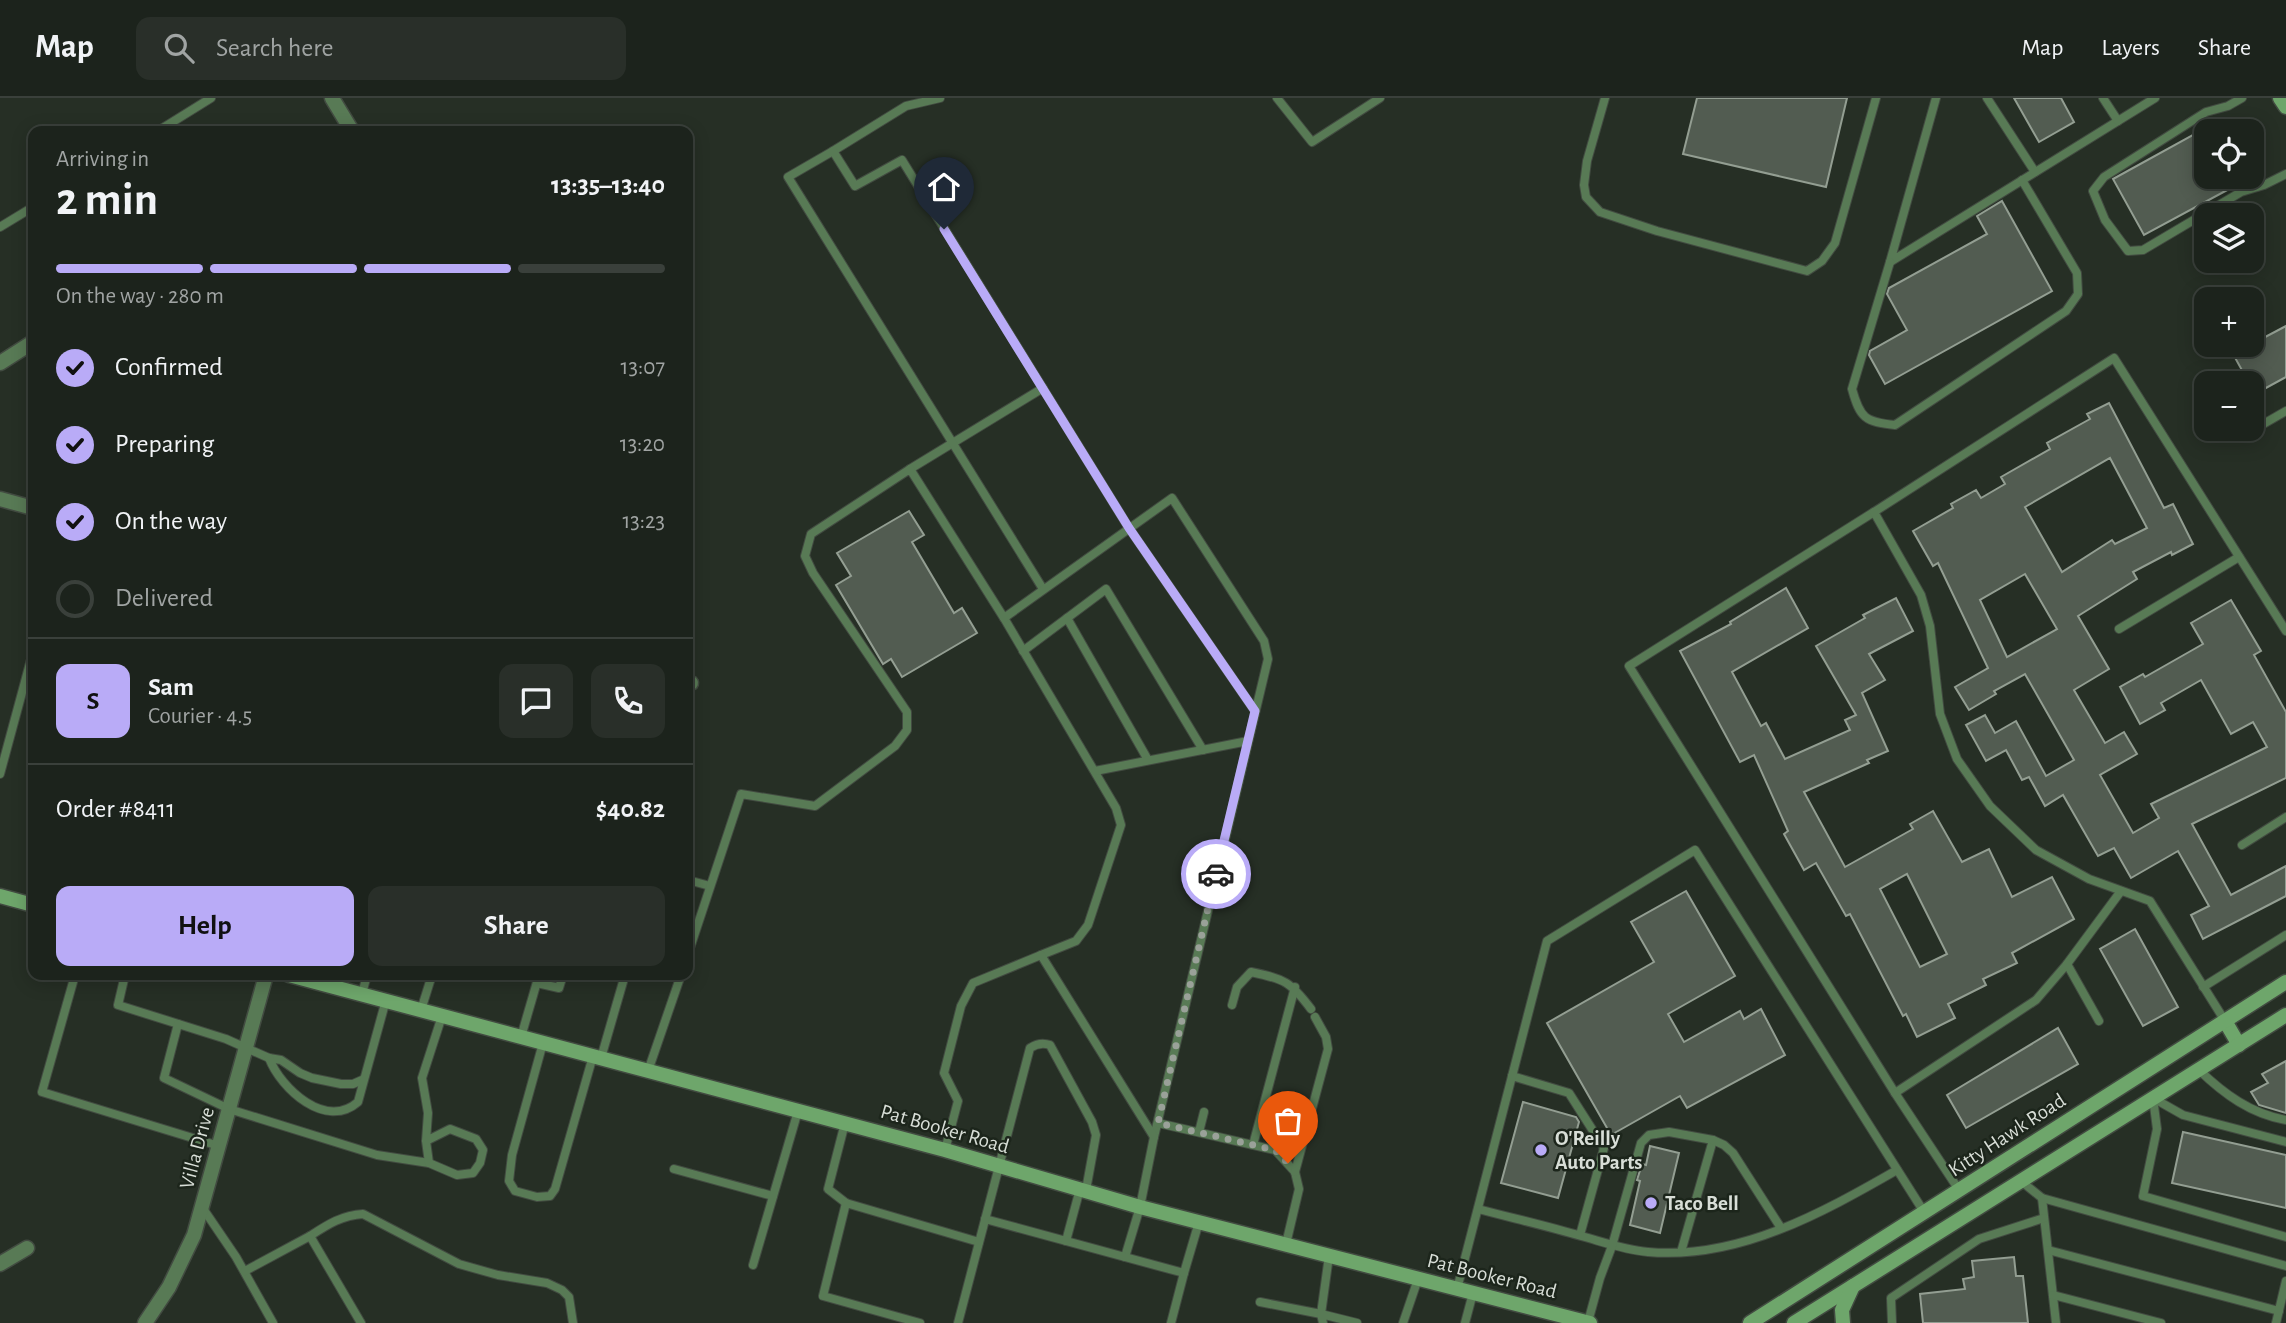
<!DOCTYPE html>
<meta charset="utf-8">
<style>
:root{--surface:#1c231c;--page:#292f29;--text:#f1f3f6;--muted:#a0a4a3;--line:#3a403b;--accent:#b9abf7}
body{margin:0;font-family:"Alegreya Sans",sans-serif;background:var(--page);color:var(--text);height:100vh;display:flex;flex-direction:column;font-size:26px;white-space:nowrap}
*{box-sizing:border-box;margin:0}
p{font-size:23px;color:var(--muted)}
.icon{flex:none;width:38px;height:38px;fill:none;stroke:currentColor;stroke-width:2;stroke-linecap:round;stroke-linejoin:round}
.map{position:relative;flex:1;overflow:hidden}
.side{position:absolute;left:28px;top:28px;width:665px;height:854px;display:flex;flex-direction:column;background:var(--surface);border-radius:14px;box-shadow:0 4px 18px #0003,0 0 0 2px var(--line)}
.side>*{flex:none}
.controls{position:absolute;left:2194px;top:21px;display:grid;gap:14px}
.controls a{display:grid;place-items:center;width:70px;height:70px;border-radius:14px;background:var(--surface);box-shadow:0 4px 18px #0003,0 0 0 2px var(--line);font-size:35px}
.pin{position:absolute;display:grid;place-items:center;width:60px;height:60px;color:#fff;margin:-72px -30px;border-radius:50% 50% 50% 0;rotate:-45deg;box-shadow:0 0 7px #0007}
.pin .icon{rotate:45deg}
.courier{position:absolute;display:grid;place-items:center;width:70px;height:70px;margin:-35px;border:5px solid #b9abf7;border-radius:50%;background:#fff;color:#222;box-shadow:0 2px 9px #0007}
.summary em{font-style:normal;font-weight:700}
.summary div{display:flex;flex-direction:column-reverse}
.summary{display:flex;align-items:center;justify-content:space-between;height:119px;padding:0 28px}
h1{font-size:46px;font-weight:700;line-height:52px}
.bar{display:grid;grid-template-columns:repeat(4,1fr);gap:10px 7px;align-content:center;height:84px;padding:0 28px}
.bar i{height:9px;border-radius:5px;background:var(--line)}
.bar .current{background:var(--accent)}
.bar p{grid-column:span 4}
.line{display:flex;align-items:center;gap:18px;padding:0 28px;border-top:2px solid var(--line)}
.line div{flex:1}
.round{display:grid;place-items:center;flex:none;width:74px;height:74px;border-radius:14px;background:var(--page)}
ol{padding:0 28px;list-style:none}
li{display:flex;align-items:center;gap:21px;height:77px}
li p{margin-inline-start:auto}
li .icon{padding:7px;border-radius:50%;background:var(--accent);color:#111;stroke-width:4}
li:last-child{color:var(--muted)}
li i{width:38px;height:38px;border:4px solid var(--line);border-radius:50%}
.primary-button{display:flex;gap:14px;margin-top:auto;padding:14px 28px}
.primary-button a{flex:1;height:80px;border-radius:14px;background:var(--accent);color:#111;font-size:28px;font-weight:700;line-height:80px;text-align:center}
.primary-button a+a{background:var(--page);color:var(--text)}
header{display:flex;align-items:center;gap:42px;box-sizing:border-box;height:98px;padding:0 35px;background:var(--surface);border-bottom:2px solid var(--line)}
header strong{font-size:33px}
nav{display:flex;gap:38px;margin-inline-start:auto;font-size:24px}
.search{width:490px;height:63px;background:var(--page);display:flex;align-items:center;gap:18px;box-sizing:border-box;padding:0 24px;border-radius:14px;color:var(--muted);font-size:26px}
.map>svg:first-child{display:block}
.building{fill:#525c51;stroke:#939e92;stroke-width:2;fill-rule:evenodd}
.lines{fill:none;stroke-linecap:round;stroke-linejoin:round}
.lane-casing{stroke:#424b41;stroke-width:10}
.street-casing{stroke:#424b41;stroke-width:17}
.secondary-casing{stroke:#424b41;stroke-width:17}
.lane{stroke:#587a55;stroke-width:8}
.street{stroke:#587a55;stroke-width:14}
.secondary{stroke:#6ea66b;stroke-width:14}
.done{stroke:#9aa199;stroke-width:7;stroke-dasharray:0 12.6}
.route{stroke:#b9abf7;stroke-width:9}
.poi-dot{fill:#b9abf7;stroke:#1c251b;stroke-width:2.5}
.labels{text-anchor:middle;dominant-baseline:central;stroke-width:5;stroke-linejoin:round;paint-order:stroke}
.street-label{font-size:21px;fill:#d8ded7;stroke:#1c251b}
.poi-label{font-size:21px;font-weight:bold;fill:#d8ded7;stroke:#1c251b;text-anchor:start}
</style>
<header>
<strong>Map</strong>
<div class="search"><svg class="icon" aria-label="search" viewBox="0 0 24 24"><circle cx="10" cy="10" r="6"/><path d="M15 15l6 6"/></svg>Search here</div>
<nav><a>Map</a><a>Layers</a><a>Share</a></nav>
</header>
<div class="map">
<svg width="2286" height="1225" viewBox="0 0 2286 1225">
<rect width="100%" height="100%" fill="#262f25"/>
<g class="building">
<polygon points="1697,0 1847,0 1826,89 1683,56"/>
<polygon points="2014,0 2061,0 2074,24 2039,44"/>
<polygon points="2200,33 2207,44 2207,79 2225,79 2231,90 2144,137 2113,81"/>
<polygon points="2002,103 2052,193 1885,286 1869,257 1870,253 1907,232 1887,196 1889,190 1987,136 1977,118"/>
<polygon points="2286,228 2286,279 2255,296 2252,285 2249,285 2233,256"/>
<path d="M2109 305 2164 410 2173 406 2193 446 2172 457 2171 454 2133 474 2137 481 2078 518 2109 571 2074 592 2105 645 2124 634 2137 656 2100 677 2133 735 2159 720 2151 706 2267 649 2253 624 2231 636 2201 582 2161 605 2165 612 2140 626 2120 589 2143 576 2145 579 2203 546 2191 525 2231 502 2261 553 2254 557 2286 614V680L2192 726 2231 797 2286 768V798L2203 841 2191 817 2209 808 2178 753 2131 780 2114 750 2098 758 2063 697 2045 708 2029 679 2022 682 2006 652 1986 663 1966 627 1985 617 1995 635 2016 623 2046 678 2074 662 2025 576 1994 593 1996 596 1969 612 1955 589 1988 570 1938 465 1933 468 1913 433 1953 410 1951 406 1976 392 1981 400 2005 386 2001 379 2050 351 2047 345 2090 321 2087 316ZM2110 360 2147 430 2115 446 2112 442 2062 474 2025 409ZM2025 476 2057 531 2007 559 1980 502Z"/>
<polygon points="909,413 924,437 912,444 954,515 962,510 977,535 902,579 891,561 883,566 836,487 851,478 837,455"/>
<path d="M1786 490 1808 530 1732 574 1761 628 1766 625 1785 661 1850 632 1845 622 1856 617 1816 548 1865 520 1863 517 1896 500 1913 533 1869 556 1885 582 1862 595 1888 653 1867 662 1869 665 1804 694 1845 769 1913 731 1910 726 1933 713 1962 764 1989 751 2012 799 2052 779 2074 821 2012 855 2017 865 1983 881 1986 887 1948 906 1955 920 1917 939 1906 916 1903 918 1850 816 1846 818 1816 765 1804 772 1784 736 1788 733 1754 657 1740 664 1680 553 1731 526 1730 524ZM1907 776 1947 856 1920 869 1880 791Z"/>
<polygon points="1686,793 1735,878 1668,916 1684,944 1740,913 1744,921 1761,911 1785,957 1687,1010 1680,998 1611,1037 1547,925 1654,864 1631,824"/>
<polygon points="2135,831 2178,909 2143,928 2100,851"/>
<polygon points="2058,930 2078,966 1966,1030 1947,997"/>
<polygon points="2286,963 2286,1015 2259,1007 2251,994 2268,985 2262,976"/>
<polygon points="1523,1004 1576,1019 1579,1024 1558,1100 1501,1085"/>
<polygon points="2183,1034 2286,1057 2286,1110 2172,1085"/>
<polygon points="1650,1048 1679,1055 1660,1135 1630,1127 1640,1083 1637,1082 1642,1066 1646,1067"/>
<polygon points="2014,1159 2016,1178 2023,1178 2028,1225 1923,1225 1920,1196 1965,1191 1963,1181 1974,1179 1972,1163"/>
</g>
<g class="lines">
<g class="lane-casing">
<g id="lane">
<polyline points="1277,0 1312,44 1380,0"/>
<polyline points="1605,0 1587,63 1584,87 1586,99 1600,114 1657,133 1807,173 1822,163 1835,145 1876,0"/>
<polyline points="1936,0 1890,164 2155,0"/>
<polyline points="1987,0 2035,74"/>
<polyline points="2103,0 2118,23"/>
<polyline points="2242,0 2228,8 2206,14 2104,79 2093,93 2105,122 2128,153 2143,152 2241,94 2264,87 2286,76"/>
<polyline points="158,33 211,0"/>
<polyline points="833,53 906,8 940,0"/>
<polyline points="0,129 33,109"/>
<path d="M1890 164 1852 291C1860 320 1865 324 1895 327L2066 213 2078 196 2077 175 2022 82"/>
<polyline points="2213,284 2213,285"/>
<polyline points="2243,331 2246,336 2286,313"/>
<polyline points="910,371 1043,290"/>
<polyline points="1874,414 1629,568 1895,995 2036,902 2067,866 2121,793"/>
<polyline points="1043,491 788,79 833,53 855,88 902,62 1129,430 1255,613"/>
<polyline points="1004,520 1116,710 1121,727 1088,827 1076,843 1041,857"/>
<polyline points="1067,520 1148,662"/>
<polyline points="2119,531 2239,459"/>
<polyline points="1023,553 1106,491 1203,652"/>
<polyline points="1095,673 1248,643"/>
<polyline points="0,676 33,554"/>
<polyline points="2242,747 2286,719"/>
<polyline points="688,782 710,788"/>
<polyline points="688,856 741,696 815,708 895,648 907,632 907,614 813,475 805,458 811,436 910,371 1004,520 1172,400 1264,543 1268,561 1154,1039"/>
<polyline points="2067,866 2099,923"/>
<polyline points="75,877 42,994 219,1048"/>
<polyline points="125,877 118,907 226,941 269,960 281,962 300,975 312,980 341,986 353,986 362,982"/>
<polyline points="537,885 559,890 563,877"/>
<polyline points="2203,889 2286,837"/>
<polyline points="362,896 367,877"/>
<path d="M1232 907 1237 889 1251 874C1284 881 1290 883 1311 911"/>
<polyline points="421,912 432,877"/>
<polyline points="2225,923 2150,803 2089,781 2036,752 1990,708 1957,661 1940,616 1930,528 1921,497 1874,414 2114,260 2286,533"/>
<polyline points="178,926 164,980 229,1011 377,1057 429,1065"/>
<polyline points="521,939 539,877"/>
<polyline points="543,945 512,1057 509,1083 515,1093 537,1099 550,1098 555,1091 593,958"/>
<path d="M269 960C281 991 326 1032 358 1004L386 902"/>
<polyline points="601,960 625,877"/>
<path d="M2199 972C2224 996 2251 1016 2286 1022"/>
<polyline points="648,973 681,877"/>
<polyline points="1512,978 1569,995 1604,1050 1580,1137"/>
<polyline points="1895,995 1959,1092"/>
<polyline points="2153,1000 2157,1031 2143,1098 2286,1139"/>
<polyline points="2153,1000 2183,1017 2286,1044"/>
<polyline points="845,1025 828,1091 846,1105"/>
<polyline points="1158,1025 1275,1052 1295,1074 1299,1091 1286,1146"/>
<polyline points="1199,1034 1204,1014"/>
<polyline points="426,1043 450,1031 476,1041 483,1052 480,1065 473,1075 457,1077 429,1065 426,1043 428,1015 422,980 442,918"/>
<polyline points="1253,1047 1295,889"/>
<polyline points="945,1052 958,1003 944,975 961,908 973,885 1041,857 1154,1039 1140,1109 1125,1159"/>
<polyline points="674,1071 773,1098"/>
<polyline points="1295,1074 1328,951 1326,939 1315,919"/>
<polyline points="2021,1083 2042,1100 2056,1225"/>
<polyline points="2042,1100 2286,1168"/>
<polyline points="202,1109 236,1159 273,1225"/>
<path d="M1478 1111C1512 1120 1547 1128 1581 1138 1603 1144 1625 1152 1648 1154 1738 1162 1822 1115 1897 1072"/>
<polyline points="985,1121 1184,1175 1171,1225"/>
<path d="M310 1138C327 1127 342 1117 363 1116L459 1166 498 1177 547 1185 562 1192 569 1199 573 1225"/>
<polyline points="1066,1143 1080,1091"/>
<polyline points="2048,1152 2279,1213"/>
<polyline points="1681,1154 1713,1042"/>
<polyline points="753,1167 798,1013"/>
<polyline points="245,1173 310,1138 361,1225"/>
<polyline points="1184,1175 1199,1124"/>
<polyline points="1457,1191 1547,843 1695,752 1924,1114"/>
<polyline points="2053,1197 2161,1225"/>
<polyline points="1260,1204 1321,1216 1329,1158"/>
<polyline points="1588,1224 1600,1180 1612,1148 1641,1045 1649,1037 1669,1034 1713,1042 1724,1047 1733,1055 1781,1130"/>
<polyline points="920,1225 823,1198 846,1105 979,1144"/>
<path d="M958 1225 1030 950C1036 946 1042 944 1050 947L1092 1024 1096 1037 1086 1092"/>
<polyline points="1323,1225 1321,1216 1357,1225"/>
<polyline points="1403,1225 1418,1181"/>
<polyline points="1465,1225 1473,1195"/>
<polyline points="1892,1225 1891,1200 1979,1141 2044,1120"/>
<polyline points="2276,1225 2286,1183"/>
</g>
</g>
<g class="street-casing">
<g id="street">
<polyline points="332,0 352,33"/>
<polyline points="0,265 33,244"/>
<polyline points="0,401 33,410"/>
<polyline points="688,584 691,585"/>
<polyline points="0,1166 27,1150"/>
<polyline points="145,1225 169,1189 194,1137 266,877"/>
</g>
</g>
<g class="secondary-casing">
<g id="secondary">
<polyline points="2280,0 2286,9"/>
<polyline points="0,798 33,807"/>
<polyline points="289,877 945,1052 1140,1109 1590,1225"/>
<polyline points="2225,923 2239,947"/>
<polyline points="1750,1225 2286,884"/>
<polyline points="1794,1225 2286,917"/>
<polyline points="1843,1225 1842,1212 1853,1188"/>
</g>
</g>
<use href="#lane" class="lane"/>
<use href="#street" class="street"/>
<use href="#secondary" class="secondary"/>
</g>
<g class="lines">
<polyline class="done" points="1216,776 1158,1025 1275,1052 1288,1065"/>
<polyline class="route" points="944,131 1129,430 1255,613 1216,776"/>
</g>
<g class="poi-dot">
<circle cx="1541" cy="1052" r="7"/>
<circle cx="1651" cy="1105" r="7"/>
</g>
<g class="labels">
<g class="street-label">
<text transform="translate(945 1031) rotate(16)">Pat Booker Road</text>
<text transform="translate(2007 1037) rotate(-33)">Kitty Hawk Road</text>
<text transform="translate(197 1050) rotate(-75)">Villa Drive</text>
<text transform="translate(1492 1178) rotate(14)">Pat Booker Road</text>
</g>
<g class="poi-label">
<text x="1555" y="1040">O'Reilly<tspan x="1555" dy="24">Auto Parts</tspan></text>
<text x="1665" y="1105">Taco Bell</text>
</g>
</g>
</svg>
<div class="controls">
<a><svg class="icon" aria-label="locate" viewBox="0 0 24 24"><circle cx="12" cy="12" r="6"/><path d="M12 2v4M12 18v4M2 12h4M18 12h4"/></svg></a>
<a><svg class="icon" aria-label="layers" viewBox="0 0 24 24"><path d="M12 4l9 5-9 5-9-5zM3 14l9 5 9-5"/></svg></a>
<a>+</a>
<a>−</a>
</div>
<div class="pin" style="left:1288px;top:1065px;background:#ea580c"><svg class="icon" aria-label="bag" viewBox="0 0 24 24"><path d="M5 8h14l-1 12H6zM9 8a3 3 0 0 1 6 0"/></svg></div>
<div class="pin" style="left:944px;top:131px;background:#1f2937"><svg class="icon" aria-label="home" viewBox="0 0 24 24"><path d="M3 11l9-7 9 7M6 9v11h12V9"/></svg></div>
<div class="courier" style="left:1216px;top:776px"><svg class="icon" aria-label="car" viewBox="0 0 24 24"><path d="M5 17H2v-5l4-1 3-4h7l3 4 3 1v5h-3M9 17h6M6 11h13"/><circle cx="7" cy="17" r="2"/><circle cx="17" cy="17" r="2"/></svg></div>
<section class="side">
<div class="summary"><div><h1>2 min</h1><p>Arriving in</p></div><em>13:35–13:40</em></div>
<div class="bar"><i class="current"></i><i class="current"></i><i class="current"></i><i></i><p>On the way · 280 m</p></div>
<ol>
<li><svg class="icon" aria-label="check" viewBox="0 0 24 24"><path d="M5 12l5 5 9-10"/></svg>Confirmed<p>13:07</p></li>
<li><svg class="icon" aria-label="check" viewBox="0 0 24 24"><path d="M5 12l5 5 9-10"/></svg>Preparing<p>13:20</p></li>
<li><svg class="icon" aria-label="check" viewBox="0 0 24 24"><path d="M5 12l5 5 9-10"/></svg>On the way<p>13:23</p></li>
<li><i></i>Delivered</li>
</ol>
<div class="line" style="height:126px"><b class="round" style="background:var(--accent);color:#111">S</b><div><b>Sam</b><p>Courier · 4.5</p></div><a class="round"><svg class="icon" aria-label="chat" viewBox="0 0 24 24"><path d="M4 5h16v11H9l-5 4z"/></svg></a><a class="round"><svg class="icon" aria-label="phone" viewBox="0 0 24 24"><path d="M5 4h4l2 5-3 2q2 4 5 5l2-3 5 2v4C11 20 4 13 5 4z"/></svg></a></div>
<div class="line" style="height:91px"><div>Order #8411</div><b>$40.82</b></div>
<div class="primary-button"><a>Help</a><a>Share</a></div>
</section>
</div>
